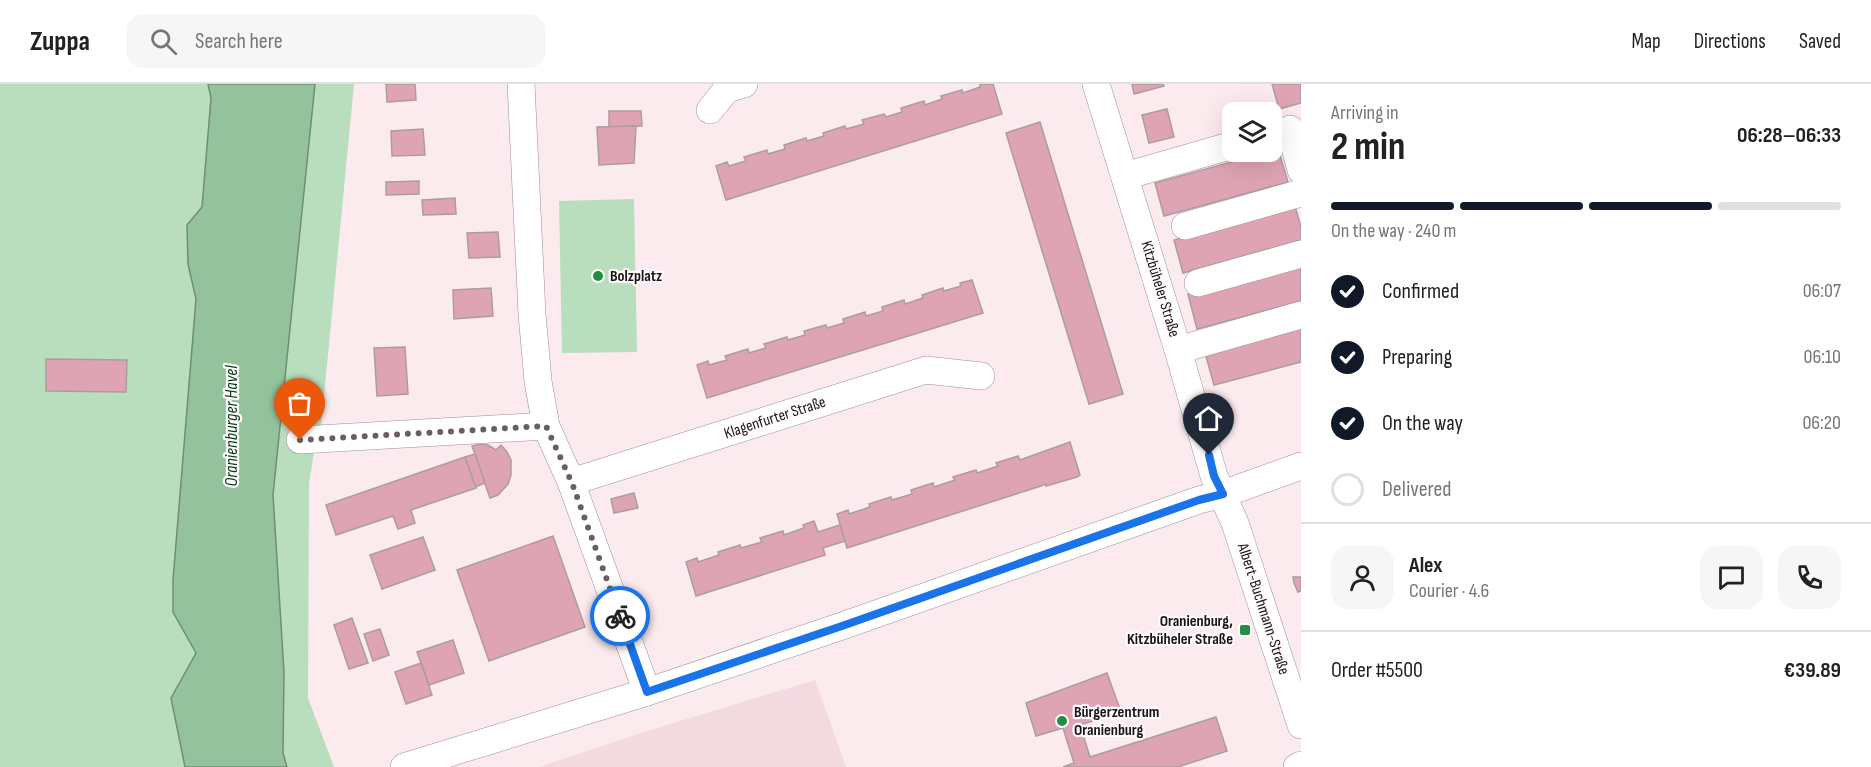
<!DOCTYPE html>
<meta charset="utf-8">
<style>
:root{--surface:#fff;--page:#f6f6f6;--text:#222;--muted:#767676;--line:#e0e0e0;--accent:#111827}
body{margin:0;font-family:"Sofia Sans Condensed",sans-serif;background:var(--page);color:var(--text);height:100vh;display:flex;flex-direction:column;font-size:22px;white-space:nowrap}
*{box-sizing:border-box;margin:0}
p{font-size:20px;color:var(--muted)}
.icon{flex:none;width:33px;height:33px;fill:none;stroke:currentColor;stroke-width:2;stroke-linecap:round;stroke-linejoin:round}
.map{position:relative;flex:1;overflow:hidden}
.details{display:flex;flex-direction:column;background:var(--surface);width:570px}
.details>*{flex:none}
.tools{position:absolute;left:1222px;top:18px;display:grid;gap:12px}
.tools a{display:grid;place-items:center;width:60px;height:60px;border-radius:12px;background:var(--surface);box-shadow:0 6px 24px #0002;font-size:30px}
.pin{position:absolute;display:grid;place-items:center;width:51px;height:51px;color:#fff;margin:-62px -26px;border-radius:50% 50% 50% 0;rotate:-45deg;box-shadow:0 0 6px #0007}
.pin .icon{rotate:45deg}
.courier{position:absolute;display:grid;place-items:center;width:60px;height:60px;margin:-30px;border:4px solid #1a73e8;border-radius:50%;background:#fff;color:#222;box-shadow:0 2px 8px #0007}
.headline em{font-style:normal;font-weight:700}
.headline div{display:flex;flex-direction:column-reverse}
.headline{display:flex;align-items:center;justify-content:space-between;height:102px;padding:0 30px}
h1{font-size:39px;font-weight:700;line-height:45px}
.bar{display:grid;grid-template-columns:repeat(4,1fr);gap:9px 6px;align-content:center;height:72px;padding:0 30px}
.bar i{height:8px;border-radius:4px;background:var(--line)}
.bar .active{background:var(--accent)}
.bar p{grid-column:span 4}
.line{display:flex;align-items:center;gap:15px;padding:0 30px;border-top:2px solid var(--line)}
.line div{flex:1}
.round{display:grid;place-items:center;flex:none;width:63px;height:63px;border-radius:18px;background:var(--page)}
ol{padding:0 30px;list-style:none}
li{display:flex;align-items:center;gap:18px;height:66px}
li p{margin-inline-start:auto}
li .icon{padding:6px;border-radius:50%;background:var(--accent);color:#fff;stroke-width:4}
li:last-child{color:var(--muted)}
li i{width:33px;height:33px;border:3px solid var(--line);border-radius:50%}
header{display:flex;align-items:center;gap:36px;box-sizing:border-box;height:84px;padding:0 30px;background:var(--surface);border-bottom:2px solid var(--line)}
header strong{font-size:28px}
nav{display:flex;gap:33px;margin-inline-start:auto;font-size:21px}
.search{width:420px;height:54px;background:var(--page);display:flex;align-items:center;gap:15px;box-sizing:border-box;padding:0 21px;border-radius:18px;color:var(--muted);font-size:22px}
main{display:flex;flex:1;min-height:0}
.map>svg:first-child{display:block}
.built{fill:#f3dae0}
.green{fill:#b8debe}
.water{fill:#94c29c;stroke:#6f8e74;stroke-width:1.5}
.building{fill:#dfa4b4;stroke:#ac9ca0;stroke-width:1.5}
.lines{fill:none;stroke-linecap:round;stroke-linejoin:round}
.minor-casing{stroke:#9e8f92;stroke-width:28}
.minor{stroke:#fff;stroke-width:27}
.done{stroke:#695f62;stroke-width:6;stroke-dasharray:0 10.8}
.route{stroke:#1a73e8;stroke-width:8}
.poi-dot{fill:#228d44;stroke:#fffbfc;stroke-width:2}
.labels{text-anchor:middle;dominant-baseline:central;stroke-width:4.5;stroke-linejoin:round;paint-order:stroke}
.poi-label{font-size:16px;font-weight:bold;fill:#1a1416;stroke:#fffbfc;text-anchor:start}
.street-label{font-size:16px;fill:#1a1416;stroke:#fffbfc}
.water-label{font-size:18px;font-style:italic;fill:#033915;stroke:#fffbfc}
</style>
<header>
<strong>Zuppa</strong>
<div class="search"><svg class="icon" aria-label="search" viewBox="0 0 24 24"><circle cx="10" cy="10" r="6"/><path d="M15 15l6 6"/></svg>Search here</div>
<nav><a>Map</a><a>Directions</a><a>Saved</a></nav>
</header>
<main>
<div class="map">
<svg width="1301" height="683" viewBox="0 0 1301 683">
<rect width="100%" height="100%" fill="#fbeaee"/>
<polygon class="built" points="815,596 846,683 539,683 644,648"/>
<g class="green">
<polygon points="0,0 208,0 211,14 202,123 187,141 188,180 196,214 173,528 196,569 171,614 185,683 0,683"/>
<polygon points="315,0 354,0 321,343 314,367 309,400 308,614 334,683 287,683 283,669 284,588 273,411"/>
<polygon points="634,115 637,268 562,269 559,117"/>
</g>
<polygon class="water" points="208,0 315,0 273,411 284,588 283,669 287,683 185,683 171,614 196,569 173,528 173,496 196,215 188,180 187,141 202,123 211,14"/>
<g class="building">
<polygon points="386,0 415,0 416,16 387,18"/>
<polygon points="980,0 993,0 1002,30 726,116 716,82 727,78 729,82 746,77 744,73 767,66 768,70 785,65 784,61 806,54 807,57 824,52 823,49 845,42 846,45 864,40 862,36 884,30 886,33 902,28 901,24 924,17 925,21 942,15 941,12 962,6 963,9 980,3"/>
<polygon points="1132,0 1163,0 1164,2 1134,10"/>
<polygon points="1272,0 1301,0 1301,19 1279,25"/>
<polygon points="1167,25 1174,53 1149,59 1142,31"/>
<polygon points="609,27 641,27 642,42 609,43"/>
<polygon points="1040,38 1123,310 1089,320 1006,49"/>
<polygon points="636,42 634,79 599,81 597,43"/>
<polygon points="423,45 425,71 392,72 391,47"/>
<polygon points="1278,65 1288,98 1164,132 1155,99"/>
<polygon points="419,97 419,110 386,111 386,98"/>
<polygon points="455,114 456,130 423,131 422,116"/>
<polygon points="1295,122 1301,143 1301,156 1183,189 1174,156"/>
<polygon points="498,148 500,173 469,174 467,149"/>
<polygon points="1301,180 1301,217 1197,245 1188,210"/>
<polygon points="972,196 983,229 707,314 697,281 708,277 709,281 727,276 725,272 748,265 749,269 766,264 764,260 787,253 788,256 805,251 804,247 826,241 827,244 844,239 843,235 865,228 866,232 883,227 882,223 904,216 905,220 923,214 922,211 943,204 944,207 961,202 960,199"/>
<polygon points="491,204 493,232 454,235 453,206"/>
<polygon points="1301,239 1301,278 1214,301 1204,265"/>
<polygon points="405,263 408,310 377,312 374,264"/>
<polygon points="46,275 127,276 126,308 46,307"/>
<polygon points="1070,358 1080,391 1077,393 1046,402 1046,400 1038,403 847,464 837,430 848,426 849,430 870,423 869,420 891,413 892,416 912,410 911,406 933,399 934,403 955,396 953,393 976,386 977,389 998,382 996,379 1018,372 1020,376"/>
<polygon points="480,360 488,361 496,366 501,361 507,368 511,376 511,391 508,400 498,411 490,414 472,362"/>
<polygon points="475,370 485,399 475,403 465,373"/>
<polygon points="465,373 476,404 411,426 415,439 398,445 393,432 336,451 326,421"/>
<polygon points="634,409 638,424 614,429 611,415"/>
<polygon points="814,437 818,448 840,441 845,457 823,464 825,471 696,512 686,478 697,474 698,478 719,471 718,468 740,461 741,464 762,458 760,454 783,447 784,451 804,444 803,441"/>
<polygon points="553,452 585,543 489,577 457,486"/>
<polygon points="423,453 435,486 382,505 370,471"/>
<polygon points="1293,493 1301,493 1301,507 1298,508 1294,499"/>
<polygon points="352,534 368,579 349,585 334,541"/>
<polygon points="380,545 389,571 373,577 364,550"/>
<polygon points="453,556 464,589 429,601 417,568"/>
<polygon points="421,579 432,611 406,620 395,588"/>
<polygon points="1107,589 1121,628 1080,641 1090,673 1216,633 1227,667 1178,683 1063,683 1074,679 1063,644 1036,652 1026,619"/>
</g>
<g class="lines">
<g class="minor-casing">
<g id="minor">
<polyline points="521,0 532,230 538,297 546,342 571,398 647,608"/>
<polyline points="1096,0 1178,266 1214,392 1235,439 1301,641"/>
<polyline points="710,26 727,5 744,0"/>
<polyline points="1290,45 1301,86"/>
<polyline points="1125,92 1233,61"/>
<polyline points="1185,142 1301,109"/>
<polyline points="1198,199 1301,170"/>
<polyline points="1178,266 1301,231"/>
<polyline points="300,356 546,342"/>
<polyline points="571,398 926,286 981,292"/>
<polyline points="404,683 647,608 842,542 1199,416 1223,410 1301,382"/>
<polyline points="1297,683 1301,681"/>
</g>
</g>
<use href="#minor" class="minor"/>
</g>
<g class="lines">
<polyline class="done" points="300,356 546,342 572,399 620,532"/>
<polyline class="route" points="620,532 647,608 842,542 1199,416 1223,410 1214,392 1209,371"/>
</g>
<g class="poi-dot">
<circle cx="598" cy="192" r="6"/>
<rect x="1239" y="540" width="12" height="12" rx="3"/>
<circle cx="1062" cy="637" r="6"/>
</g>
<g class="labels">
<g class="poi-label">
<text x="610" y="192">Bolzplatz</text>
<text x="1233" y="537" text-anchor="end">Oranienburg,<tspan x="1233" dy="18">Kitzbüheler Straße</tspan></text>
<text x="1074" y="628">Bürgerzentrum<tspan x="1074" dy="18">Oranienburg</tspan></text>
</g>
<g class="street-label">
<text transform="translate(1160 205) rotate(73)">Kitzbüheler Straße</text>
<text transform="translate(775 334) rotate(-18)">Klagenfurter Straße</text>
<text transform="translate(1263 525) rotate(72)">Albert-Buchmann-Straße</text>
</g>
<g class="water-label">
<text transform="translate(231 342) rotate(-90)">Oranienburger Havel</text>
</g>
</g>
</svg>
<div class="tools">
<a><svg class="icon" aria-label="layers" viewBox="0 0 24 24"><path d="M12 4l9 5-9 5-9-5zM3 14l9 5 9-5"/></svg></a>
</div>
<div class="pin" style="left:300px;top:356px;background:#ea580c"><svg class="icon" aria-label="bag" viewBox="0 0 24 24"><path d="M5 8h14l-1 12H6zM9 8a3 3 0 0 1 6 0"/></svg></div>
<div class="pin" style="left:1209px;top:371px;background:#1f2937"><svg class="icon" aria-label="home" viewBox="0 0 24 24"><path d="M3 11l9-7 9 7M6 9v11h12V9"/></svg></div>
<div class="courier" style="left:620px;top:532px"><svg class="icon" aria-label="bike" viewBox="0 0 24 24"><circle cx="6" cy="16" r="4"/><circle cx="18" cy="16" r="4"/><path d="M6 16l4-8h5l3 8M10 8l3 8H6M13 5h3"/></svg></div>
</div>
<section class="details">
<div class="headline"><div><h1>2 min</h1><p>Arriving in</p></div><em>06:28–06:33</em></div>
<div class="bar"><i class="active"></i><i class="active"></i><i class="active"></i><i></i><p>On the way · 240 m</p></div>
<ol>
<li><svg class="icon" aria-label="check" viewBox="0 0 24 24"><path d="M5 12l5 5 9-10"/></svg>Confirmed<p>06:07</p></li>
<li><svg class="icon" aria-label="check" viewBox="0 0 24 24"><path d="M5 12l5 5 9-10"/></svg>Preparing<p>06:10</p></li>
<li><svg class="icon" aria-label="check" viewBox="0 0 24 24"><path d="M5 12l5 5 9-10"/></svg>On the way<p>06:20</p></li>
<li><i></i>Delivered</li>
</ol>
<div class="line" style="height:108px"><a class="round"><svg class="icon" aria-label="person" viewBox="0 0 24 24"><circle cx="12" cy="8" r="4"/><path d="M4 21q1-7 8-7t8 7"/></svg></a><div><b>Alex</b><p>Courier · 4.6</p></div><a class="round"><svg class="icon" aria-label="chat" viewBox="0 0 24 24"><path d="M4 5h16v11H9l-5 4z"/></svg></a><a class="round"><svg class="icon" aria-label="phone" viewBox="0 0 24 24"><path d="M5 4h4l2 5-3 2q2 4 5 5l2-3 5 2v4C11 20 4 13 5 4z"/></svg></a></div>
<div class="line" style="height:78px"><div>Order #5500</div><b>€39.89</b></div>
</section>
</main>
